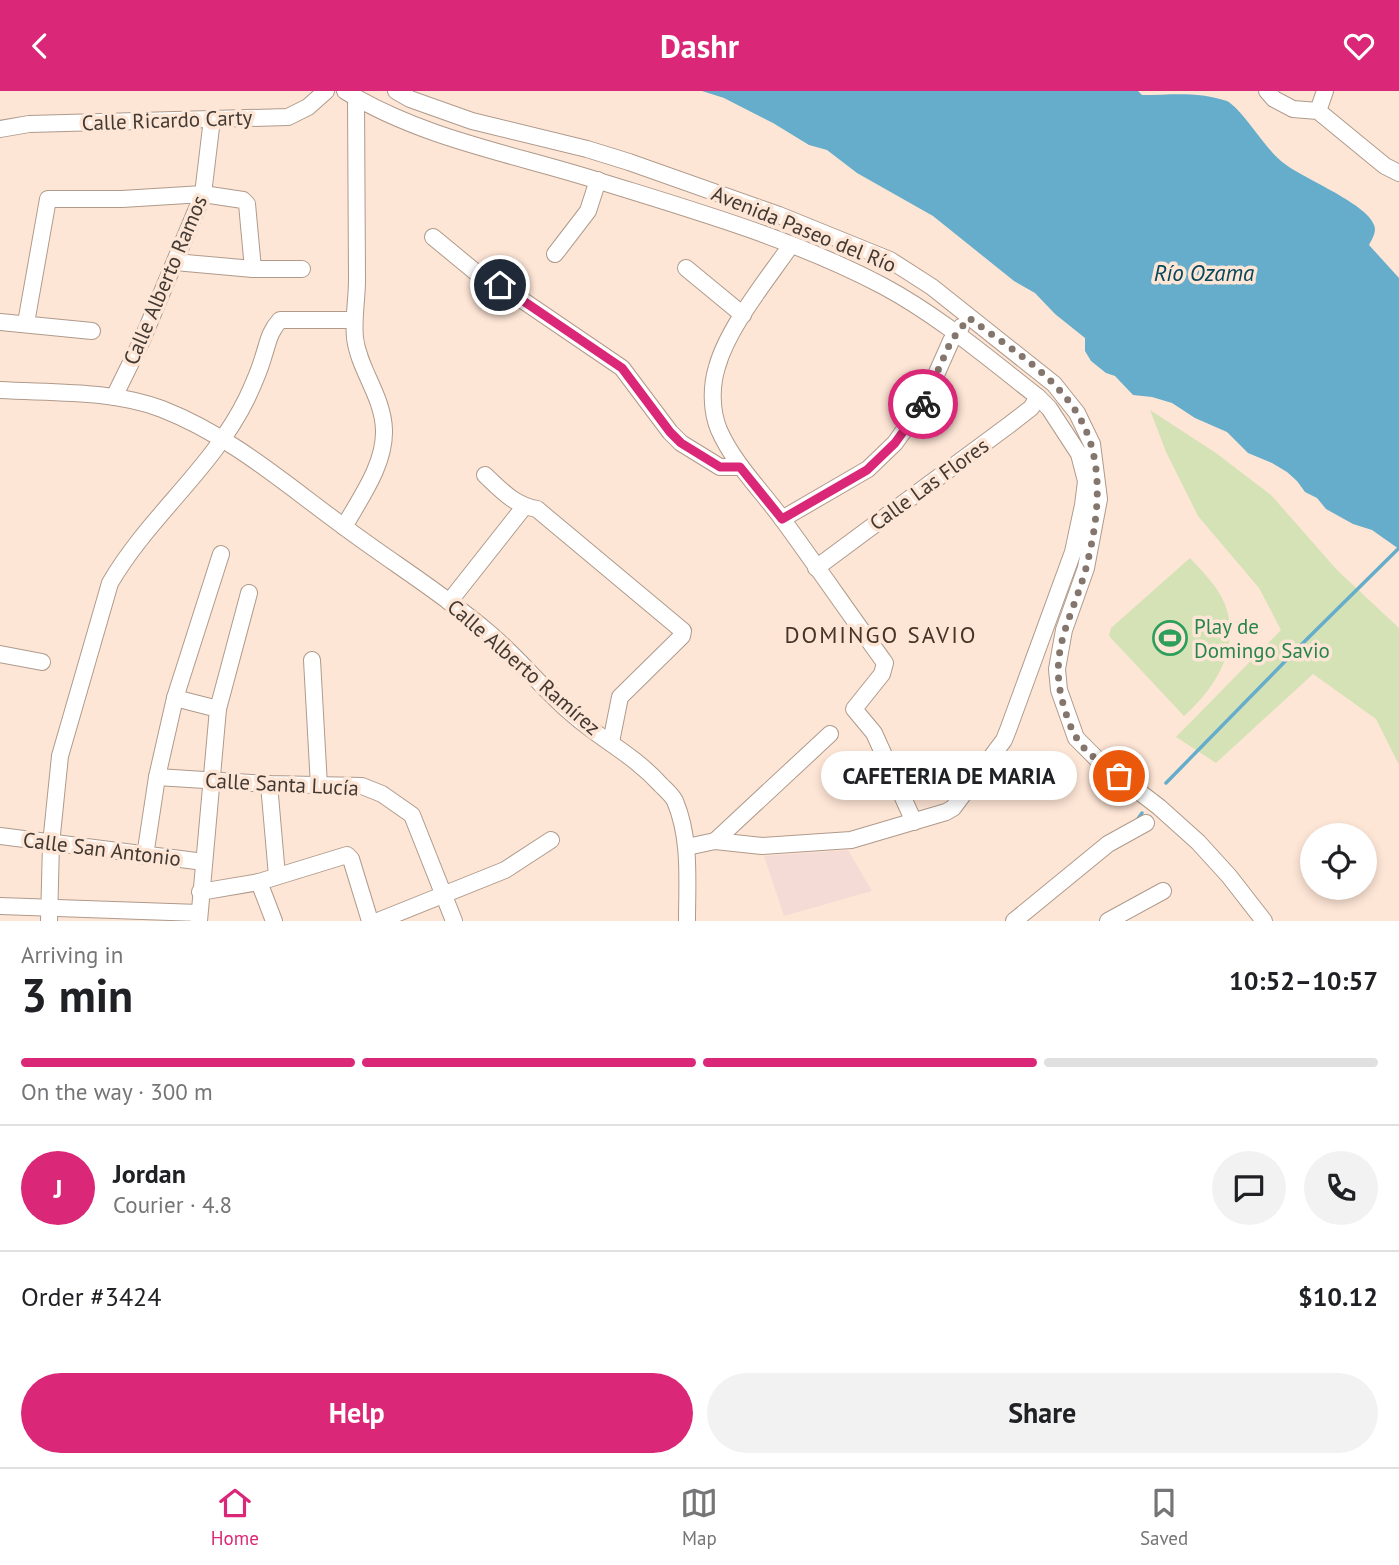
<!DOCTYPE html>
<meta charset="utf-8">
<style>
:root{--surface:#fff;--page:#f2f2f2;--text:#202124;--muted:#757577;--line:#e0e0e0;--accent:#db2777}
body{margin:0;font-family:"PT Sans",sans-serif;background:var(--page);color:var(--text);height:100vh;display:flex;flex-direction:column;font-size:26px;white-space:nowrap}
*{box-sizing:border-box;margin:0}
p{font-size:23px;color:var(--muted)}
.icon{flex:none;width:38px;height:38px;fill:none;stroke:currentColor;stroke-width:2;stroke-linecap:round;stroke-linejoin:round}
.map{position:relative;height:830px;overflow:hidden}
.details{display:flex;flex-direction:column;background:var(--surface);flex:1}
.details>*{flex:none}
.controls{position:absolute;left:1300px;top:732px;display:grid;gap:14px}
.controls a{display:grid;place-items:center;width:77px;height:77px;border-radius:50%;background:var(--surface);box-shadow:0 4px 10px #0003;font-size:35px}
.pin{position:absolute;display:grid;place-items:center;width:60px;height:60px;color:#fff;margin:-30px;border:4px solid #fff;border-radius:50%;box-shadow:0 2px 7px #0007}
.courier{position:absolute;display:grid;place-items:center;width:70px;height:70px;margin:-35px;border:5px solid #db2777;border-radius:50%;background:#fff;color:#222;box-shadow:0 2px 9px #0007}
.bubble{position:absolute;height:49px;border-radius:24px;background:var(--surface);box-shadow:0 4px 10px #0003;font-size:23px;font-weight:700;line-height:49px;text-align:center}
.head em{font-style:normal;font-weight:700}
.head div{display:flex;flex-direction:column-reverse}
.head{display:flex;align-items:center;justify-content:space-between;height:119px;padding:0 21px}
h1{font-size:46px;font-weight:700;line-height:52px}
.bar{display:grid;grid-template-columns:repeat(4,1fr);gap:10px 7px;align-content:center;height:84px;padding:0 21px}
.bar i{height:9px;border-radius:5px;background:var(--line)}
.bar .selected{background:var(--accent)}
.bar p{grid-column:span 4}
.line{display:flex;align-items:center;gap:18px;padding:0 21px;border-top:2px solid var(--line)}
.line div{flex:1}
.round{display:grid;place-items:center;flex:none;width:74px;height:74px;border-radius:37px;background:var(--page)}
.cta{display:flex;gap:14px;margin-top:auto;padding:14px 21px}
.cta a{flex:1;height:80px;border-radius:42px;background:var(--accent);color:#fff;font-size:28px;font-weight:700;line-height:80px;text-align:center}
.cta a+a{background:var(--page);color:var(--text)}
header{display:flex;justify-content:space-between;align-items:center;height:91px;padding:0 21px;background:var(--accent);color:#fff;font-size:32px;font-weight:700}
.dock{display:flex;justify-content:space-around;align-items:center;height:98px;border-top:2px solid var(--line);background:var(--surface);font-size:19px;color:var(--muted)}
.dock a{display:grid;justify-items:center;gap:4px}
.dock .selected{color:var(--accent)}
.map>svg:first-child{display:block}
.education{fill:#f5dbd6}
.green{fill:#d4e2b6}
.water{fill:#65adcb}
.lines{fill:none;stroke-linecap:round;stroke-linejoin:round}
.stream{stroke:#65adcb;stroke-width:3.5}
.minor-casing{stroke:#af9a8b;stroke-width:18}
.minor{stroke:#fff;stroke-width:16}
.done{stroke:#84766c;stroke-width:7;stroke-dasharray:0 12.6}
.route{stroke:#db2777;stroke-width:9}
.labels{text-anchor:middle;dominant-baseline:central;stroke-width:7;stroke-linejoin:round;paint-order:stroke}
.street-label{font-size:21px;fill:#423933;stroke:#fee6d6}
.leisure-label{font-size:21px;fill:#27864d;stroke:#fee6d6;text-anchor:start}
.water-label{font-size:23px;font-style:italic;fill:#06475c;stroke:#fee6d6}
.neighbourhood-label{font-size:23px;letter-spacing:2px;fill:#463427;stroke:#fee6d6}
</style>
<header><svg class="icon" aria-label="back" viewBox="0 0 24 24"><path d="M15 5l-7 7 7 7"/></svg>Dashr<svg class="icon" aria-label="heart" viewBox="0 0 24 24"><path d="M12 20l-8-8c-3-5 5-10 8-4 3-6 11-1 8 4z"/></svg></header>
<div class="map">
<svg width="1399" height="830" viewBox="0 0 1399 830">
<rect width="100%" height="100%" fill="#fee6d6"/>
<polygon class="education" points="848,759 872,800 784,825 764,765"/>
<g class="green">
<polygon points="1150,319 1216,362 1271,404 1337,479 1399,537 1399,674 1376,628 1313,583 1216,672 1176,646 1281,539 1259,497 1198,425 1166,361"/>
<path d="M1190 467C1201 479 1213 491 1221 505 1245 550 1218 595 1184 625L1109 545 1111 537Z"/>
</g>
<path class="water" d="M702 0H1138L1142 4C1172 4 1197 0 1227 10 1243 19 1264 56 1281 70 1299 86 1367 112 1374 134 1377 141 1372 148 1369 154L1399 187V458L1372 439 1353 433 1326 418 1317 407 1305 401 1297 390 1287 381 1272 372 1248 362 1227 341 1195 327 1172 312 1152 306 1133 304 1115 285 1106 282 1091 270 1085 260V247L1055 223 1035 202 1014 190 933 125 857 82 827 59 809 54 773 32 724 7Z"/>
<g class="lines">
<g class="stream">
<polyline points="1166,692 1304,551 1399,457"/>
<polyline points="1137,729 1142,722"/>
</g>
<g class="minor-casing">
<g id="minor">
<path d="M345 0C423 48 514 63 599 90 695 120 794 148 883 195 939 225 988 267 1038 306L1049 317 1079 363 1086 390 1083 414 1073 461 1008 639 1004 649 953 717 946 721 851 749 762 755 715 750 687 756"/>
<polyline points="396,0 410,8 472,30 587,58 629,71 779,124 890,169 932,196 1054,293 1077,322 1092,353 1099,408 1086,477 1064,539 1057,578 1059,599 1076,647 1099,670 1159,716 1198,751 1229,785 1264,830"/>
<polyline points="1267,0 1274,8 1293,18 1318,20 1385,75 1399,82"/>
<polyline points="1318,20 1325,0"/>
<polyline points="0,38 29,33 288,26 308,16 326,0"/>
<polyline points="433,146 490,193 500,194 622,277 670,341 681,352 720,376 740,376"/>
<path d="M791 154C767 189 728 236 717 276 711 295 711 320 719 339 734 373 762 400 783 429 818 477 851 525 885 572L882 583 854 618 874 642 914 731"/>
<polyline points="555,163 588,120 598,89"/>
<polyline points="175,171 253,178 302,178"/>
<polyline points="686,177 743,224"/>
<polyline points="0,231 92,240"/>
<polyline points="26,232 48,108 122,108 203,103 243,109 247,113 253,178"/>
<path d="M0 299C53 302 112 299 162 318 231 345 284 392 343 435 391 471 442 502 488 541 517 565 542 597 571 622 601 649 633 663 661 694 666 699 672 704 675 710 691 748 687 790 687 830"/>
<polyline points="114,306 142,249 203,103 212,28"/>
<path d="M485 384C501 399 514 414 537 418L683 540 682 545 620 606 611 651"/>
<polyline points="782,428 868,378 895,352 923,313 951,250 961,236"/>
<path d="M344 436C360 407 385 374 384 339 383 305 359 279 355 247 353 228 357 208 357 189 357 128 356 67 356 7"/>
<polyline points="816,477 1009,334 1031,317 1038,306"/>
<polyline points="449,511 524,416"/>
<polyline points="0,563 42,571"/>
<polyline points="312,569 319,695"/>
<polyline points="175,607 218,618"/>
<polyline points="157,686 269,693 362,695 382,703 412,724 454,830"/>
<polyline points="269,693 277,785"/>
<polyline points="0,745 204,771"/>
<polyline points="715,750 830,643"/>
<polyline points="145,765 157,686 175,607 221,463"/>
<polyline points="259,791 274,830"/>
<polyline points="200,801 259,791 347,764 351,768 370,830"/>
<polyline points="0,815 199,822"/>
<path d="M49 830 51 753 60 665 110 492C149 425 213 377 247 307 253 294 259 281 263 267 268 252 269 241 280 229H354"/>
<polyline points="199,830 218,618 249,502"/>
<polyline points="378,830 505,779 551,749"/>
<polyline points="1014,830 1108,753 1146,732"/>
<polyline points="1108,830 1163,800"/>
</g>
</g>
<use href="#minor" class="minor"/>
</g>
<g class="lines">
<path class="done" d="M923 313 951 250 969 227C1007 255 1051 281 1077 322 1106 369 1099 426 1086 477 1072 529 1047 559 1064 616 1067 626 1071 638 1076 646 1085 662 1105 675 1119 685"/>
<polyline class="route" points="500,194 622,277 670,341 681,352 720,376 740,376 782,428 867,379 895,352 923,313"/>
</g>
<defs>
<g id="stadium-ring" transform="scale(1.75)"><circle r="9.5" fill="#fee6d6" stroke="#2e9e5b" stroke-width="1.5"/><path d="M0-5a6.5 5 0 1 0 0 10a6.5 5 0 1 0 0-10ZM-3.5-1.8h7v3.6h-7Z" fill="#2e9e5b"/></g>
</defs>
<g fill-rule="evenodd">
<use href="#stadium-ring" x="1170" y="547"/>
</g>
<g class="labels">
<g class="street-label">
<text transform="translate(167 29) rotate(-2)">Calle Ricardo Carty</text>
<text transform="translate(804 138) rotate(22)">Avenida Paseo del Río</text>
<text transform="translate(165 189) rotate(-67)">Calle Alberto Ramos</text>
<text transform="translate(929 393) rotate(-36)">Calle Las Flores</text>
<text transform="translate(524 576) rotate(41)">Calle Alberto Ramírez</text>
<text transform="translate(282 693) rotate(3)">Calle Santa Lucía</text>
<text transform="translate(102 758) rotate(7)">Calle San Antonio</text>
</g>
<g class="leisure-label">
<text x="1194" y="535">Play de<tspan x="1194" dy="24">Domingo Savio</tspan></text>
</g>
<g class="water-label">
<text x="1204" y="181">Río Ozama</text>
</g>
<g class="neighbourhood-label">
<text x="881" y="543">DOMINGO SAVIO</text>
</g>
</g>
</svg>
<div class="controls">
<a><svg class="icon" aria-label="locate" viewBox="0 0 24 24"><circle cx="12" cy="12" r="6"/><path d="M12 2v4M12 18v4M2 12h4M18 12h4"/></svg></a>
</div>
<div class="pin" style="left:1119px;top:685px;background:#ea580c"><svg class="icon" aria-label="bag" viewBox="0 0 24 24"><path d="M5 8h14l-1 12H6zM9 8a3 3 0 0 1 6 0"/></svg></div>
<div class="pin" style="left:500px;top:194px;background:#1f2937"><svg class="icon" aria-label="home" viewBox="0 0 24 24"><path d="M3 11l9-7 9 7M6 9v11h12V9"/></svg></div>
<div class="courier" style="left:923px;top:313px"><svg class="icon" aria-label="bike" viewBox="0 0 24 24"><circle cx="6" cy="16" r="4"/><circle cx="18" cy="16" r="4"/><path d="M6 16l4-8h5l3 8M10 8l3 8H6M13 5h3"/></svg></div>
<div class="bubble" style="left:821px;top:660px;width:256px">CAFETERIA DE MARIA</div>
</div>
<section class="details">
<div class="head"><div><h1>3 min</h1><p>Arriving in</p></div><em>10:52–10:57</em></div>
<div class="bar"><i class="selected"></i><i class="selected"></i><i class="selected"></i><i></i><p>On the way · 300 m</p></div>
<div class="line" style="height:126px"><b class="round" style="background:var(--accent);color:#fff">J</b><div><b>Jordan</b><p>Courier · 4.8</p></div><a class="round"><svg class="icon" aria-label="chat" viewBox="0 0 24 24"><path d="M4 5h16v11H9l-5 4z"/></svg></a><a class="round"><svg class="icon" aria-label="phone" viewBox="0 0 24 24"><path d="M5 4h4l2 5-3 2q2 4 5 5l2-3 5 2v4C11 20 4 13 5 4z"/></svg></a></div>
<div class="line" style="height:91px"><div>Order #3424</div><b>$10.12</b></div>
<div class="cta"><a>Help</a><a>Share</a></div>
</section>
<nav class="dock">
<a class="selected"><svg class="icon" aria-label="home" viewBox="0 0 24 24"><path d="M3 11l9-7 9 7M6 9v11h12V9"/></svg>Home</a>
<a><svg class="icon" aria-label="map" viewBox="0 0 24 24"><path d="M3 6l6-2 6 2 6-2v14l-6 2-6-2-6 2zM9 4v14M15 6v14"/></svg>Map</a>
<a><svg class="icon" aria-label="saved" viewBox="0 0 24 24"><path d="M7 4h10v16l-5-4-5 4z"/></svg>Saved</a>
</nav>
